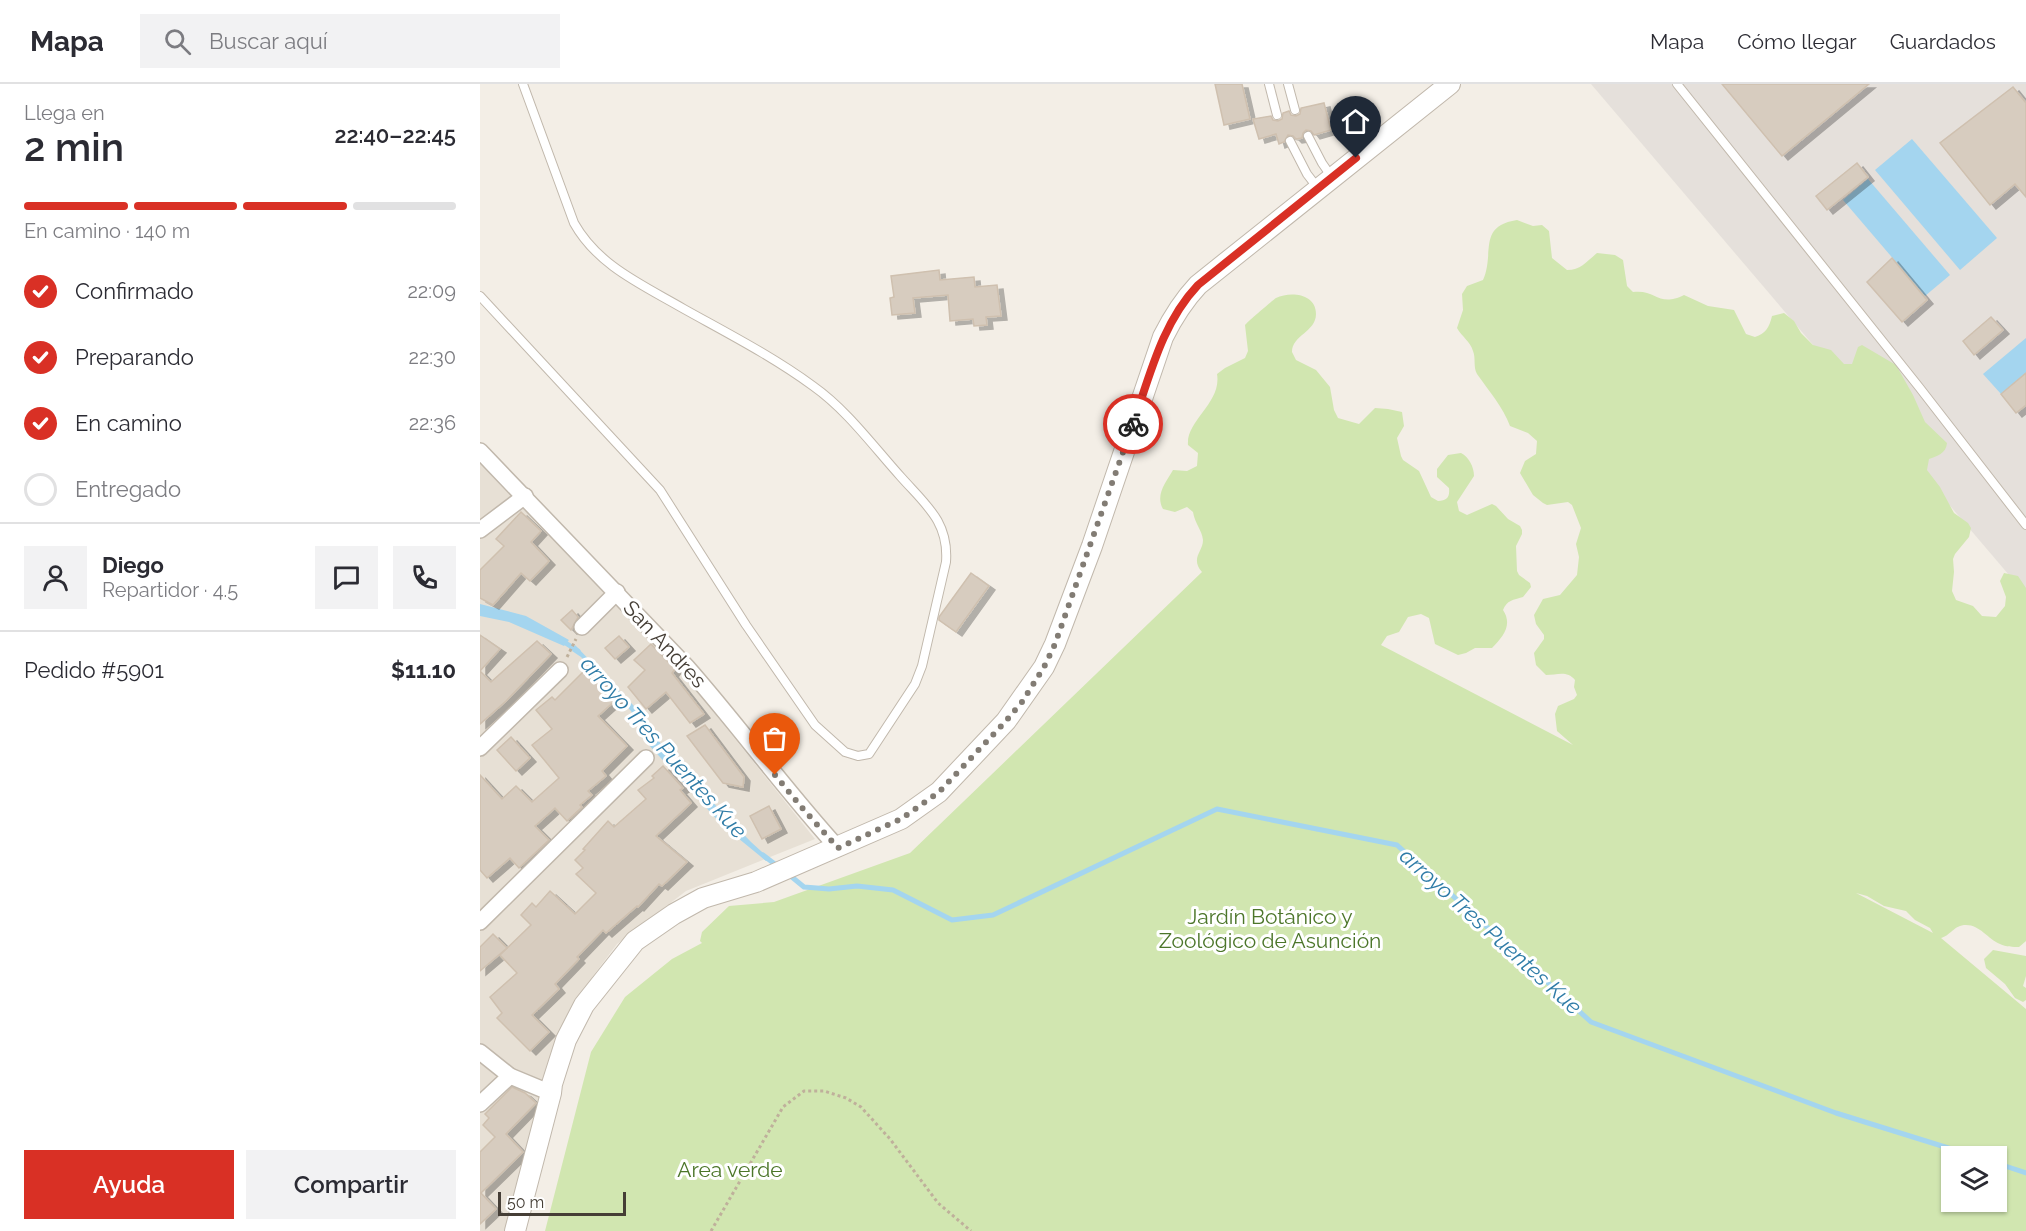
<!DOCTYPE html>
<html lang="es">
<meta charset="utf-8">
<style>
:root{--surface:#fff;--page:#f2f2f3;--text:#2b2b33;--muted:#7c7c81;--line:#e1e1e2;--accent:#d93025}
body{margin:0;font-family:Raleway,sans-serif;background:var(--page);color:var(--text);height:100vh;display:flex;flex-direction:column;font-size:22px;white-space:nowrap}
*{box-sizing:border-box;margin:0}
p{font-size:20px;color:var(--muted)}
.icon{flex:none;width:33px;height:33px;fill:none;stroke:currentColor;stroke-width:2;stroke-linecap:round;stroke-linejoin:round}
.map{position:relative;flex:1;overflow:hidden}
.drawer{display:flex;flex-direction:column;background:var(--surface);width:480px}
.drawer>*{flex:none}
.buttons{position:absolute;left:1461px;top:1062px;display:grid;gap:12px}
.buttons a{display:grid;place-items:center;width:66px;height:66px;border-radius:0px;background:var(--surface);box-shadow:0 2px 4px #0004;font-size:30px}
.scale{position:absolute;left:18px;bottom:15px;width:128px;box-sizing:border-box;padding-left:6px;border:3px solid #453e36;border-top:0;font-size:16px;line-height:21px;white-space:nowrap;color:#453e36;-webkit-text-stroke:4px #fff;paint-order:stroke}
.pin{position:absolute;display:grid;place-items:center;width:51px;height:51px;color:#fff;margin:-62px -26px;border-radius:50% 50% 50% 0;rotate:-45deg;box-shadow:0 0 6px #0007}
.pin .icon{rotate:45deg}
.courier{position:absolute;display:grid;place-items:center;width:60px;height:60px;margin:-30px;border:4px solid #d93025;border-radius:50%;background:#fff;color:#222;box-shadow:0 2px 8px #0007}
.overview em{font-style:normal;font-weight:600}
.overview div{display:flex;flex-direction:column-reverse}
.overview{display:flex;align-items:center;justify-content:space-between;height:102px;padding:0 24px}
h1{font-size:39px;font-weight:600;line-height:45px}
.bar{display:grid;grid-template-columns:repeat(4,1fr);gap:9px 6px;align-content:center;height:72px;padding:0 24px}
.bar i{height:8px;border-radius:4px;background:var(--line)}
.bar .active{background:var(--accent)}
.bar p{grid-column:span 4}
.line{display:flex;align-items:center;gap:15px;padding:0 24px;border-top:2px solid var(--line)}
.line div{flex:1}
.round{display:grid;place-items:center;flex:none;width:63px;height:63px;border-radius:0px;background:var(--page)}
ol{padding:0 24px;list-style:none}
li{display:flex;align-items:center;gap:18px;height:66px}
li p{margin-inline-start:auto}
li .icon{padding:6px;border-radius:50%;background:var(--accent);color:#fff;stroke-width:4}
li:last-child{color:var(--muted)}
li i{width:33px;height:33px;border:3px solid var(--line);border-radius:50%}
.primary-button{display:flex;gap:12px;margin-top:auto;padding:12px 24px}
.primary-button a{flex:1;height:69px;border-radius:0px;background:var(--accent);color:#fff;font-size:24px;font-weight:600;line-height:69px;text-align:center}
.primary-button a+a{background:var(--page);color:var(--text)}
header{display:flex;align-items:center;gap:36px;box-sizing:border-box;height:84px;padding:0 30px;background:var(--surface);border-bottom:2px solid var(--line)}
header strong{font-size:28px}
nav{display:flex;gap:33px;margin-inline-start:auto;font-size:21px}
.search{width:420px;height:54px;background:var(--page);display:flex;align-items:center;gap:15px;box-sizing:border-box;padding:0 21px;border-radius:0px;color:var(--muted);font-size:22px}
main{display:flex;flex:1;min-height:0}
.map>svg:first-child{display:block}
.residential{fill:#e7e0d5}
.industrial{fill:#e5e0db}
.green{fill:#d1e6b0;fill-rule:evenodd}
.water{fill:#a4d5ef}
.lines{fill:none;stroke-linecap:round;stroke-linejoin:round}
.stream{stroke:#a4d5ef;stroke-width:5}
.building{fill:#d7ccbf;stroke:#cfc0af;stroke-width:1.5;filter:url(#shadow)}
.service-casing{stroke:#c1b8ac;stroke-width:10}
.minor-casing{stroke:#c1b8ac;stroke-width:18}
.tertiary-casing{stroke:#c1b8ac;stroke-width:22}
.path{stroke:#bfb09b;stroke-width:3;stroke-dasharray:3 3;stroke-linecap:butt}
.service{stroke:#fff;stroke-width:8}
.minor{stroke:#fff;stroke-width:15}
.tertiary{stroke:#fff;stroke-width:20}
.done{stroke:#827c74;stroke-width:6;stroke-dasharray:0 10.8}
.route{stroke:#d93025;stroke-width:8}
.labels{text-anchor:middle;dominant-baseline:central;stroke-width:6;stroke-linejoin:round;paint-order:stroke}
.street-label{font-size:21px;fill:#453e36;stroke:#fff}
.park-label{font-size:21px;fill:#4c762a;stroke:#fff}
.water-label{font-size:22px;font-style:italic;fill:#2f7ca7;stroke:#fff}
</style>
<header>
<strong>Mapa</strong>
<div class="search"><svg class="icon" aria-label="search" viewBox="0 0 24 24"><circle cx="10" cy="10" r="6"/><path d="M15 15l6 6"/></svg>Buscar aquí</div>
<nav><a>Mapa</a><a>Cómo llegar</a><a>Guardados</a></nav>
</header>
<main>
<section class="drawer">
<div class="overview"><div><h1>2 min</h1><p>Llega en</p></div><em>22:40–22:45</em></div>
<div class="bar"><i class="active"></i><i class="active"></i><i class="active"></i><i></i><p>En camino · 140 m</p></div>
<ol>
<li><svg class="icon" aria-label="check" viewBox="0 0 24 24"><path d="M5 12l5 5 9-10"/></svg>Confirmado<p>22:09</p></li>
<li><svg class="icon" aria-label="check" viewBox="0 0 24 24"><path d="M5 12l5 5 9-10"/></svg>Preparando<p>22:30</p></li>
<li><svg class="icon" aria-label="check" viewBox="0 0 24 24"><path d="M5 12l5 5 9-10"/></svg>En camino<p>22:36</p></li>
<li><i></i>Entregado</li>
</ol>
<div class="line" style="height:108px"><a class="round"><svg class="icon" aria-label="person" viewBox="0 0 24 24"><circle cx="12" cy="8" r="4"/><path d="M4 21q1-7 8-7t8 7"/></svg></a><div><b>Diego</b><p>Repartidor · 4.5</p></div><a class="round"><svg class="icon" aria-label="chat" viewBox="0 0 24 24"><path d="M4 5h16v11H9l-5 4z"/></svg></a><a class="round"><svg class="icon" aria-label="phone" viewBox="0 0 24 24"><path d="M5 4h4l2 5-3 2q2 4 5 5l2-3 5 2v4C11 20 4 13 5 4z"/></svg></a></div>
<div class="line" style="height:78px"><div>Pedido #5901</div><b>$11.10</b></div>
<div class="primary-button"><a>Ayuda</a><a>Compartir</a></div>
</section>
<div class="map">
<svg width="1546" height="1147" viewBox="0 0 1546 1147">
<defs>
<filter id="shadow"><feDropShadow dx="6" dy="4" stdDeviation="0" flood-color="#0004"/></filter>
</defs>
<rect width="100%" height="100%" fill="#f3eee6"/>
<polygon class="residential" points="0,380 195,580 335,755 206,807 137,860 113,892 72,970 25,1147 0,1147"/>
<polygon class="industrial" points="1111,0 1546,0 1546,511"/>
<g class="green">
<path d="M1037 136 1053 142 1062 141 1069 147 1072 174 1087 186C1101 186 1106 178 1117 169L1135 171 1143 176 1147 202 1153 208C1177 205 1178 224 1204 211L1228 222 1254 226 1266 250 1275 253C1286 249 1289 244 1292 232L1304 229 1314 237 1321 249 1333 261 1351 266 1364 280H1372L1378 263 1382 261 1416 281 1433 311 1445 338 1467 359C1466 370 1457 372 1449 375L1447 386 1460 403 1474 429 1488 439 1491 444 1489 453 1475 470 1473 475 1474 488 1472 507 1476 516 1493 522 1502 532 1516 533 1525 522 1526 513 1520 497 1524 489 1538 492 1546 504V857L1539 863C1533 863 1526 863 1520 860 1508 855 1500 841 1486 841 1474 841 1470 852 1461 854L1546 925V1147H65L111 968 145 913 192 875 222 859 220 857 222 848 249 822 294 818 430 769 722 488C710 474 723 468 723 456 722 446 715 440 713 428L707 423 695 428 683 425C675 411 686 398 693 386L707 387 717 382 718 369 708 361C706 336 742 319 737 290L745 284 765 274 768 267 765 241C767 238 793 216 796 214 811 207 836 210 836 230 836 248 812 251 812 268L816 276 836 286 850 303 854 326 858 334 879 340 895 324 908 325 922 328 924 342 917 354 921 372 923 376 939 387 951 413 958 417C967 417 970 413 969 404L957 393V385L968 371 981 369C989 373 994 383 994 392L977 418 979 427 987 431 1012 420 1016 422 1028 435 1040 442 1042 446V450L1036 462 1037 487 1039 491 1050 499 1051 503 1043 513C1033 516 1027 516 1023 526 1033 541 1023 553 1012 564H995L986 569 978 571 955 560 949 534 941 530 928 533 919 548 907 552 901 561 1093 661 1077 647 1075 630 1078 622 1094 615 1097 611 1094 603 1095 596C1087 586 1077 591 1066 591L1056 581 1054 569 1064 555V551L1056 540 1054 531 1063 515 1080 511 1097 491 1099 473 1096 460 1101 444 1092 421 1088 418 1067 421 1063 419 1053 411 1040 389 1045 377 1056 370 1057 357 1048 349 1030 342C1023 323 1009 307 997 290 993 283 996 274 993 267 990 257 982 253 977 244L983 226 982 210 987 202 1003 196C1015 170 997 142 1037 136ZM1376 809 1387 812 1404 822 1426 827 1435 836 1450 844 1453 849ZM1472 1072H1516V1118H1472Z"/>
<polygon points="1513,866 1546,872 1546,892 1543,902 1546,904 1546,916 1543,918 1535,914 1525,900 1506,884 1504,875"/>
</g>
<g class="water">
<polygon points="1432,55 1517,154 1480,186 1395,86"/>
<polygon points="1388,95 1470,191 1445,212 1363,116"/>
<polygon points="1546,254 1546,289 1521,310 1503,290"/>
<polygon points="0,520 46,532 89,556 84,562 29,538 0,532"/>
<polygon points="95,561 153,621 194,678 271,758 290,775 286,777 242,741 169,661 151,627 101,573 92,567"/>
</g>
<g class="lines">
<g class="stream">
<polyline points="81,556 98,567"/>
<polyline points="283,771 300,784"/>
<polyline points="307,789 324,803 349,805 377,802 413,806 472,836 513,831 737,725 917,761 1111,938 1356,1029 1494,1072"/>
<polyline points="1516,1079 1546,1089"/>
</g>
</g>
<g class="building">
<polygon points="735,0 762,0 770,35 744,41"/>
<polygon points="1242,0 1389,0 1302,72"/>
<polygon points="1533,3 1546,19 1546,113 1535,100 1510,121 1460,59"/>
<polygon points="844,19 851,46 834,51 831,47 826,46 823,49 822,54 816,55 813,52 808,51 804,58 799,60 796,50 779,55 773,35 791,32 793,36 798,37 802,35 803,29 809,27 811,31 816,32 820,30 821,24"/>
<polygon points="1377,79 1388,93 1347,126 1336,112"/>
<polygon points="1412,174 1447,216 1422,238 1387,198"/>
<polygon points="459,186 460,196 494,193 495,203 517,201 521,232 506,233 507,241 494,242 493,235 470,237 468,211 433,214 435,229 412,231 410,214 414,213 411,192"/>
<polygon points="1511,233 1523,246 1494,271 1483,257"/>
<polygon points="1546,289 1546,321 1536,329 1521,310"/>
<polygon points="41,428 61,447 51,458 69,477 50,497 41,489 13,521 0,514 0,486 24,462 16,455"/>
<polygon points="491,489 509,502 476,548 459,536 459,533"/>
<polygon points="92,526 98,533 91,546 81,536"/>
<polygon points="0,551 20,565 0,587 11,598 57,557 71,570 26,617 0,640"/>
<polygon points="139,552 149,563 135,575 125,564"/>
<polygon points="171,560 195,585 192,589 224,630 210,639 186,608 166,625 148,603 165,586 154,576"/>
<polygon points="107,584 138,614 118,632 147,662 122,687 126,692 108,707 112,711 100,721 102,723 87,737 75,724 55,742 69,756 39,784 30,774 7,794 0,786 0,691 22,715 36,702 52,718 79,694 52,661 72,645 56,626 72,613 75,616"/>
<polygon points="225,641 264,693 263,703 243,699 207,652"/>
<polygon points="31,653 50,674 36,687 17,666"/>
<polygon points="183,682 203,704 200,706 211,719 176,752 207,778 182,802 179,800 158,823 157,822 126,849 123,846 97,873 99,875 75,900 79,905 52,931 69,948 50,967 17,934 22,929 10,913 37,889 20,871 51,841 41,831 52,819 56,823 70,807 95,830 116,809 96,790 103,784 95,776 105,766 103,765 128,737 134,743 166,715 158,706 174,694 172,692"/>
<polygon points="289,722 301,745 282,755 270,732"/>
<polygon points="13,850 27,864 0,887 0,863"/>
<polygon points="32,1003 45,1009 56,1019 26,1050 43,1068 1,1109 16,1125 0,1140 0,1068 15,1053 3,1041 9,1034 5,1030"/>
</g>
<g class="lines">
<g class="service-casing">
<g id="service">
<polyline points="789,0 797,31"/>
<polyline points="808,0 815,26"/>
<polyline points="1197,0 1439,303 1546,441"/>
<polyline points="828,52 842,79 851,92"/>
<polyline points="810,57 827,90 837,103"/>
<path d="M0 212 180 406 266 541 335 641 365 668 378 672 389 670 435 600 442 582 466 478C469 438 446 421 421 393 393 362 367 326 333 302 292 272 247 249 204 225 163 201 118 182 94 139L43 0"/>
</g>
</g>
<g class="minor-casing">
<g id="minor">
<path d="M0 367 207 583C259 642 305 706 358 764"/>
<polyline points="0,446 45,412"/>
<polyline points="102,543 137,508"/>
<polyline points="0,664 80,586"/>
<polyline points="0,838 166,674"/>
<polyline points="0,968 30,992 71,1009"/>
<polyline points="0,1020 30,992"/>
</g>
</g>
<g class="tertiary-casing">
<path id="tertiary" d="M35 1147 71 1009 72 1000 86 956 104 921 155 857 194 830 223 814 276 798 421 735 459 708 526 637 564 583 575 560 612 462 683 253C693 233 703 217 718 201L970 0"/>
</g>
<g class="path">
<polyline points="87,573 96,555"/>
<polyline points="231,1147 303,1023 324,1007 344,1007 366,1014 381,1023 410,1055 458,1119 491,1147"/>
</g>
<use href="#service" class="service"/>
<use href="#minor" class="minor"/>
<use href="#tertiary" class="tertiary"/>
</g>
<g class="lines">
<polyline class="done" points="295,691 324,726 358,764 421,735 459,708 526,637 542,618 564,583 575,560 653,340"/>
<path class="route" d="M653 340C670 291 682 239 718 201L876 74"/>
</g>
<g class="labels">
<g class="street-label">
<text transform="translate(185 560) rotate(47)">San Andres</text>
</g>
<g class="park-label">
<text x="790" y="832">Jardín Botánico y<tspan x="790" dy="24">Zoológico de Asunción</tspan></text>
<text x="250" y="1085">Area verde</text>
</g>
<g class="water-label">
<text transform="translate(184 663) rotate(48)">arroyo Tres Puentes Kue</text>
<text transform="translate(1011 847) rotate(42)">arroyo Tres Puentes Kue</text>
</g>
</g>
</svg>
<div class="buttons">
<a><svg class="icon" aria-label="layers" viewBox="0 0 24 24"><path d="M12 4l9 5-9 5-9-5zM3 14l9 5 9-5"/></svg></a>
</div>
<div class="scale">50 m</div>
<div class="pin" style="left:295px;top:691px;background:#ea580c"><svg class="icon" aria-label="bag" viewBox="0 0 24 24"><path d="M5 8h14l-1 12H6zM9 8a3 3 0 0 1 6 0"/></svg></div>
<div class="pin" style="left:876px;top:74px;background:#1f2937"><svg class="icon" aria-label="home" viewBox="0 0 24 24"><path d="M3 11l9-7 9 7M6 9v11h12V9"/></svg></div>
<div class="courier" style="left:653px;top:340px"><svg class="icon" aria-label="bike" viewBox="0 0 24 24"><circle cx="6" cy="16" r="4"/><circle cx="18" cy="16" r="4"/><path d="M6 16l4-8h5l3 8M10 8l3 8H6M13 5h3"/></svg></div>
</div>
</main>
